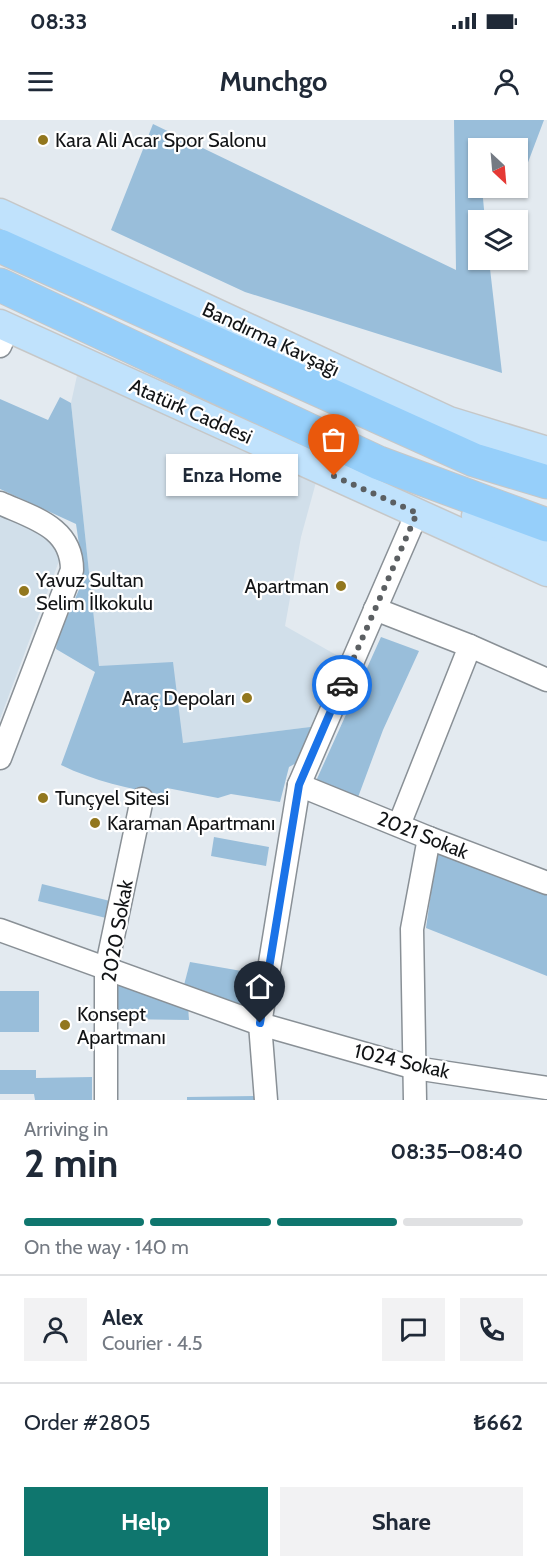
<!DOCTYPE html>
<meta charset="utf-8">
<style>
:root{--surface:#fff;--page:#f2f2f3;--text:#1f2937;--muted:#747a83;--line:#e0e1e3;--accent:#0f766e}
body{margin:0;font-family:Cabin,sans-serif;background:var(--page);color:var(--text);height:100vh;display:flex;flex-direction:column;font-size:22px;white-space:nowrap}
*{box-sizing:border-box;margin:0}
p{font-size:20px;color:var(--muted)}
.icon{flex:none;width:33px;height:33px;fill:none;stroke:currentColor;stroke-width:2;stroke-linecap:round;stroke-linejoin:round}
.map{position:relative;height:980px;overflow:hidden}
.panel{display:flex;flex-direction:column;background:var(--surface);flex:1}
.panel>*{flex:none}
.needle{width:39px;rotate:154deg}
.fabs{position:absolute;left:468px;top:18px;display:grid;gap:12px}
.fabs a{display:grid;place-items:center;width:60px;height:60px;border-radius:0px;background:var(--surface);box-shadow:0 2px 4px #0004;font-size:30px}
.pin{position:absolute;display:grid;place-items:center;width:51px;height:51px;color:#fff;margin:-62px -26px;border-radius:50% 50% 50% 0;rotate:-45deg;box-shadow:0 0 6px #0007}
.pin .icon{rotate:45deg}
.courier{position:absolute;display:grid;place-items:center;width:60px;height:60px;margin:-30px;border:4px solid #1a73e8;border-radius:50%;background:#fff;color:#222;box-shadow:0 2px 8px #0007}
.bubble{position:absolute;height:42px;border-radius:0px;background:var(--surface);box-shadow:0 2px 4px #0004;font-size:20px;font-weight:800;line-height:42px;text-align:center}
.summary em{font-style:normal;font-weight:800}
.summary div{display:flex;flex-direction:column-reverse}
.summary{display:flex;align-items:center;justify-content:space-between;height:102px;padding:0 24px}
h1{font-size:39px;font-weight:800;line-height:45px}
.bar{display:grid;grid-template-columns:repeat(4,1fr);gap:9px 6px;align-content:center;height:72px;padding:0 24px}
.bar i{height:8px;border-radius:4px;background:var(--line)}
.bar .on{background:var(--accent)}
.bar p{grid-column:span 4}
.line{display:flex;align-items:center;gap:15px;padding:0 24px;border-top:2px solid var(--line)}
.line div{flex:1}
.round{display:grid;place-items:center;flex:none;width:63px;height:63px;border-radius:0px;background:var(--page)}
.button{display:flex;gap:12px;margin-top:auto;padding:12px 24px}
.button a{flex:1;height:69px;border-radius:0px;background:var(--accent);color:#fff;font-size:24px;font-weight:800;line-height:69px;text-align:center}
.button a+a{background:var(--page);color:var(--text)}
.status{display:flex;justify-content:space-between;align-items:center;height:42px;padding:0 30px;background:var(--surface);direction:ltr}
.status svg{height:16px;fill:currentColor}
header{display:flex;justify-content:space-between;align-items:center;height:78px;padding:0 24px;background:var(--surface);font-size:27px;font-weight:800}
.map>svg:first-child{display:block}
.built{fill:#d1dfea}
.green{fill:#99beda}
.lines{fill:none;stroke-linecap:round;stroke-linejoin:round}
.minor-casing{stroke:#899096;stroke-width:25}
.major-casing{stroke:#c6c7c7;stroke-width:31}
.highway-casing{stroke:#c6c7c7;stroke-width:35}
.minor{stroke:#fff;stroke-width:22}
.major{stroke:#c0e2fc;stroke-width:28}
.highway{stroke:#96cffa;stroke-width:33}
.done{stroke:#5b5f62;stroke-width:6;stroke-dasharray:0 10.8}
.route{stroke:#1a73e8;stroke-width:8}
.poi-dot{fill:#92771e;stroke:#fff;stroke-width:2}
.labels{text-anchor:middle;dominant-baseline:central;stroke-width:4.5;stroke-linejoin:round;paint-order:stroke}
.poi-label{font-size:20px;fill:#121416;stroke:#fff;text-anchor:start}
.street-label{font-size:20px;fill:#121416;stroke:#fff}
</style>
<div class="status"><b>08:33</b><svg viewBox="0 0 49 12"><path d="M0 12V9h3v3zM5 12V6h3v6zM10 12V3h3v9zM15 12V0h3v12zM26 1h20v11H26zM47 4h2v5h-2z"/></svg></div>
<header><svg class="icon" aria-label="menu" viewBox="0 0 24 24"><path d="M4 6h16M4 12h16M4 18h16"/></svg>Munchgo<svg class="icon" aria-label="person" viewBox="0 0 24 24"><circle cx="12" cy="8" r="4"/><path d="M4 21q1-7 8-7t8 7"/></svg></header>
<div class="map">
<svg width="547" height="980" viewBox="0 0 547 980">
<rect width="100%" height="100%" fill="#e3eaf0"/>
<g class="built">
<polygon points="78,251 318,355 301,417 285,506 347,541 318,606 183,623 99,547 71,283"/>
<polygon points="0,393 65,425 0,599"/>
</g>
<g class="green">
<polygon points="454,0 544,0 527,45 518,45 518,28 478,28 478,68 482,68 485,100 478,100 478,140 489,140 502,253 245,172 111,110 153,4 456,150"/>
<path d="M60 277 71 283 99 546 173 542 183 623 318 606 300 641 289 647 280 682 231 674 218 678 167 668 165 675C129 669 94 661 61 645L95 552 56 529 57 520 84 458 76 404 0 369V279L48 300Z"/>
<polygon points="381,517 419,531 383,610 357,680 316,661"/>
<polygon points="214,717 269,727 266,746 211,736"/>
<polygon points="443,727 547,769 547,856 426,808 436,737"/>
<polygon points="42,764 110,781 106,798 38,781"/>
<polygon points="190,842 253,853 249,884 245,888 183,869"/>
<polygon points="125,864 188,886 189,900 115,899 117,866"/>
<rect x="0" y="871" width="39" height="41"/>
<polygon points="0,950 36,950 36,958 92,957 92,980 35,980 34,974 0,974"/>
<polygon points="254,976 254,980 187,980 187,977"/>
</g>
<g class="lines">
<g class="minor-casing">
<g id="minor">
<polyline points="0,226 8,208"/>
<path d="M0 383C33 398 72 407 72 450L0 638"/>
<polyline points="375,489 470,526 547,560"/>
<polyline points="299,665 429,718 547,763"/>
<polyline points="399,705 470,526"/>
<polyline points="0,810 260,904 415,948 547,968"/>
<polyline points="106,980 106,850 142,679"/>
<polyline points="266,980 260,904 299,665 417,393"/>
<polyline points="415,980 412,809 429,718"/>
</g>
</g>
<g class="major-casing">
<g id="major">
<polyline points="0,93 449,301 547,331"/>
<polyline points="0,204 547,452"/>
<polyline points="476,396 547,423"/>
</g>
</g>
<g class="highway-casing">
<g id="highway">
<polyline points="0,126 474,340 547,362"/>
<polyline points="0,165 379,343 547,405"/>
</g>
</g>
<use href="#minor" class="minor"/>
<use href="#major" class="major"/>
<use href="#highway" class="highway"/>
</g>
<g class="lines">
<polyline class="done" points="334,356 417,393 342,565"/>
<polyline class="route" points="260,903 299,665 342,565"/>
</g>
<g class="poi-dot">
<circle cx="43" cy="20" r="6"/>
<circle cx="341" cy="466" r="6"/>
<circle cx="24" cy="471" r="6"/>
<circle cx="247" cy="578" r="6"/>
<circle cx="43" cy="678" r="6"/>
<circle cx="95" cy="703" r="6"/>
<circle cx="65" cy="905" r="6"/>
</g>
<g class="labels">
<g class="poi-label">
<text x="55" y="20">Kara Ali Acar Spor Salonu</text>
<text x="36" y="460">Yavuz Sultan<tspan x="36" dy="23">Selim İlkokulu</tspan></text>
<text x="329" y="466" text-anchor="end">Apartman</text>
<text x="235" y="578" text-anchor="end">Araç Depoları</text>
<text x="55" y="678">Tunçyel Sitesi</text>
<text x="107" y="703">Karaman Apartmanı</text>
<text x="77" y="894">Konsept<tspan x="77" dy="23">Apartmanı</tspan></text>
</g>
<g class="street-label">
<text transform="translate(271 219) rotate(25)">Bandırma Kavşağı</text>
<text transform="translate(191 291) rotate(24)">Atatürk Caddesi</text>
<text transform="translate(423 715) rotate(22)">2021 Sokak</text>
<text transform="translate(117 811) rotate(-80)">2020 Sokak</text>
<text transform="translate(402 941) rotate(13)">1024 Sokak</text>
</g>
</g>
</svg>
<div class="fabs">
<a><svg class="needle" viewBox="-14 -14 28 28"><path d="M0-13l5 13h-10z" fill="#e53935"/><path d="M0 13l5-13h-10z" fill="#747a83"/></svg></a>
<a><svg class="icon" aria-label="layers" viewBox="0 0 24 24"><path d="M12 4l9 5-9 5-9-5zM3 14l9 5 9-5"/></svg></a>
</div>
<div class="pin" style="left:334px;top:356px;background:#ea580c"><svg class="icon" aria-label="bag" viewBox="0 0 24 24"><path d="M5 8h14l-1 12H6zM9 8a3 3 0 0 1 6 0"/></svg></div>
<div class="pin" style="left:260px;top:903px;background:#1f2937"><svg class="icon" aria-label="home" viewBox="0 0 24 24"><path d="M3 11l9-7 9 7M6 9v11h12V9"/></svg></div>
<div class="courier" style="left:342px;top:565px"><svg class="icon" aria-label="car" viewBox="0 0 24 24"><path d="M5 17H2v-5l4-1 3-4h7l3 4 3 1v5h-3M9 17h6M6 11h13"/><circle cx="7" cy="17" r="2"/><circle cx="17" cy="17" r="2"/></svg></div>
<div class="bubble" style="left:166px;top:334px;width:132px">Enza Home</div>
</div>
<section class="panel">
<div class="summary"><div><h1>2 min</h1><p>Arriving in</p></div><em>08:35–08:40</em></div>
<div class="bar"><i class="on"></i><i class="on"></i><i class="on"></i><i></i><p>On the way · 140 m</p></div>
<div class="line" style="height:108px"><a class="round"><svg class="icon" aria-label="person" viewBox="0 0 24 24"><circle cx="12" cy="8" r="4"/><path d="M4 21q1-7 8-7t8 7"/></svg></a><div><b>Alex</b><p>Courier · 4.5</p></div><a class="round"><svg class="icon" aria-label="chat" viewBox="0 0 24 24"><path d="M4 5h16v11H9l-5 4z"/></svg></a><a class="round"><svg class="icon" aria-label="phone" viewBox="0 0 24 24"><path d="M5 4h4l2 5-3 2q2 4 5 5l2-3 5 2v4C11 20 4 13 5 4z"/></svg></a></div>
<div class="line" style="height:78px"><div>Order #2805</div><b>₺662</b></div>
<div class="button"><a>Help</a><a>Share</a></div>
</section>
